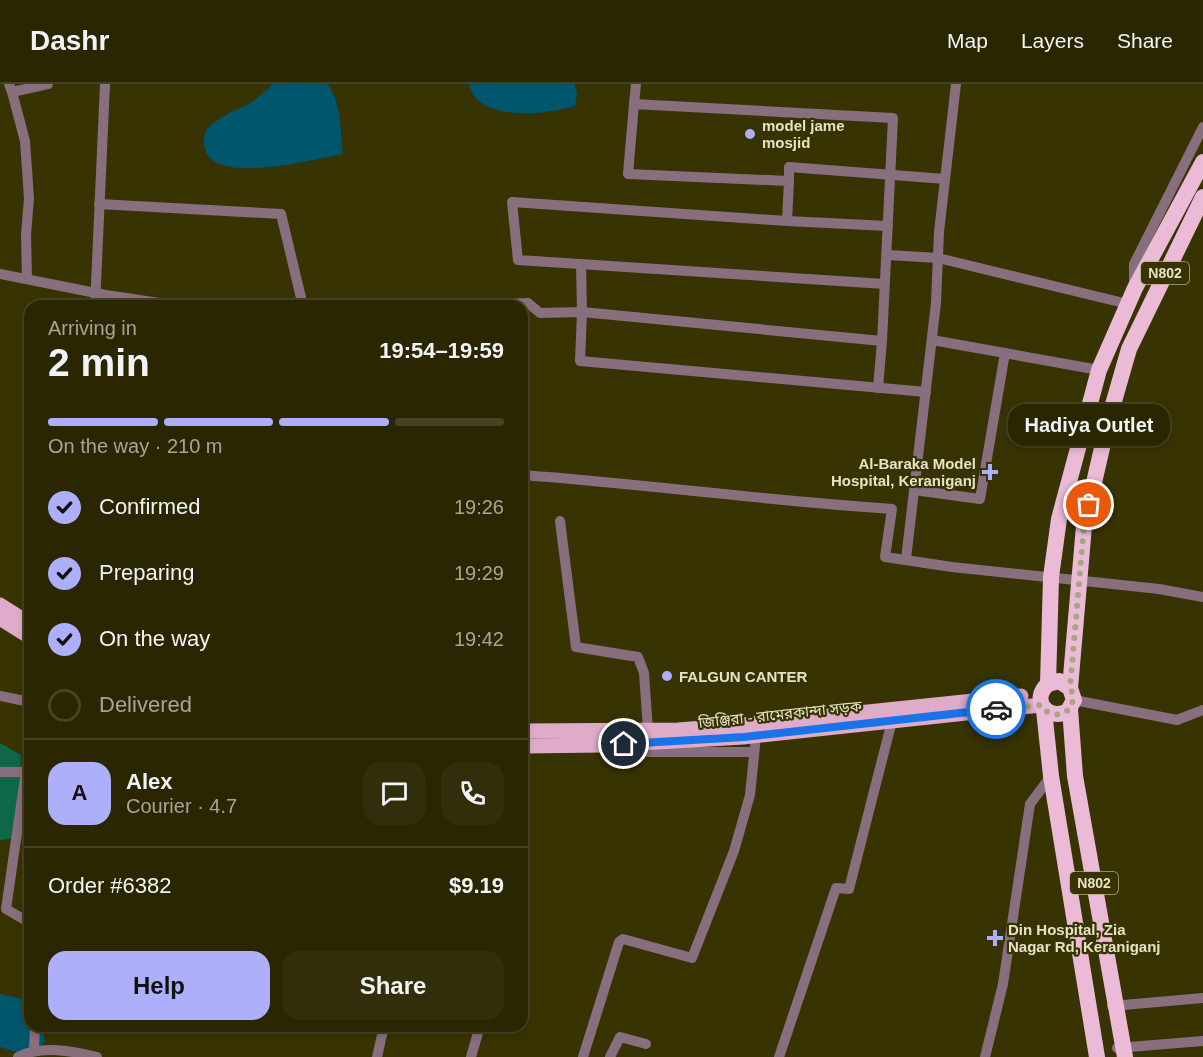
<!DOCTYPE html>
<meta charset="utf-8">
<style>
:root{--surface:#2a2602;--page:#322e0c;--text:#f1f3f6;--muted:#a5a599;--line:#464324;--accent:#adaffb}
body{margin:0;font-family:Arial,"Noto Sans Bengali",sans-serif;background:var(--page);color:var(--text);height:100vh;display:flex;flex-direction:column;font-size:22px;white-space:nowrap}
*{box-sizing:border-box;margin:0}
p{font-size:20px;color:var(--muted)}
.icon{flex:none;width:33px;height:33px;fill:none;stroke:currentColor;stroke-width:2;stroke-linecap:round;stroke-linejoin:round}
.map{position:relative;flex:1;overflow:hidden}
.details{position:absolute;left:24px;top:216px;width:504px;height:732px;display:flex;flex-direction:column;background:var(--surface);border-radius:18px;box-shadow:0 3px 9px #0003,0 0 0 2px var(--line)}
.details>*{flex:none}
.pin{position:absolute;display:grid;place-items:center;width:51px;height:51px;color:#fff;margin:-26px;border:3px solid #fff;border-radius:50%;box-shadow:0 2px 6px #0007}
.courier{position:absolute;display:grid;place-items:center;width:60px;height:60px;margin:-30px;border:4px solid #1a73e8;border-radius:50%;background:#fff;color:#222;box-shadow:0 2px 8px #0007}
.bubble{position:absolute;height:42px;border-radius:18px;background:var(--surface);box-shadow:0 3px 9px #0003,0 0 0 2px var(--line);font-size:20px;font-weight:700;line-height:42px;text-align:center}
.summary em{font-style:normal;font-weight:700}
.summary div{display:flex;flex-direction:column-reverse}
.summary{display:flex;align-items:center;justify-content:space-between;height:102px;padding:0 24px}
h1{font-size:39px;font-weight:700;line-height:45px}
.bar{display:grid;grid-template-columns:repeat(4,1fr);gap:9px 6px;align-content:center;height:72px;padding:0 24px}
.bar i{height:8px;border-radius:4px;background:var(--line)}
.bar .current{background:var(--accent)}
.bar p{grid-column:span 4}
.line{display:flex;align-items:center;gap:15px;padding:0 24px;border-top:2px solid var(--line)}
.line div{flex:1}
.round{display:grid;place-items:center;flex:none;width:63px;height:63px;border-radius:18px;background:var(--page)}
ol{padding:0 24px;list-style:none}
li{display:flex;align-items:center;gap:18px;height:66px}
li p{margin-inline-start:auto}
li .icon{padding:6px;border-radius:50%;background:var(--accent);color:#111;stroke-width:4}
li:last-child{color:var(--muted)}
li i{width:33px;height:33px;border:3px solid var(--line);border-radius:50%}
.button{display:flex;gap:12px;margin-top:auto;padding:12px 24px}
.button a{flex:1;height:69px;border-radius:18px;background:var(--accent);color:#111;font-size:24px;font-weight:700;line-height:69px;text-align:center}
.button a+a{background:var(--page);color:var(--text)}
header{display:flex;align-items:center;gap:36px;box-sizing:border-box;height:84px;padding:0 30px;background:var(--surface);border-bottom:2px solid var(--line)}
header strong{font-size:28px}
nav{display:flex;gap:33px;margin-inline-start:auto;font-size:21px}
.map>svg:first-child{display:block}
.green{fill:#0e6848}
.water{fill:#00576d}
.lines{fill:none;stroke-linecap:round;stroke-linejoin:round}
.minor{stroke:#886f7d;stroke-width:10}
.primary{stroke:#deacc9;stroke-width:15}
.trunk{stroke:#ebbad6;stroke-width:16}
.done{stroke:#a9a580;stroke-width:6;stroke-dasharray:0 10.8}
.route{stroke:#1a73e8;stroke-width:8}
.poi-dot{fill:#adaffb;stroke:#383302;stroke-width:2}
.labels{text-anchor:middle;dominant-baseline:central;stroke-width:4.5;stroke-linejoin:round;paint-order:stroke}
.shield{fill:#383302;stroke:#b2ae8a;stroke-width:1.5}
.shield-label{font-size:14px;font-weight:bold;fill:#e6e3c4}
.poi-label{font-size:15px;font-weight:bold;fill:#e6e3c4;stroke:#383302;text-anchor:start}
.street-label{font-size:15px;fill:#e6e3c4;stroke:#383302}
</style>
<header>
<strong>Dashr</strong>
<nav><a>Map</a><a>Layers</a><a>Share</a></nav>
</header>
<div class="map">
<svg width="1203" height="973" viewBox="0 0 1203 973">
<rect width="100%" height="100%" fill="#383302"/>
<polygon class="green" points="0,659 21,671 18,754 0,756"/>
<g class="water">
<path d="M274 0H327C342 19 340 47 343 70 314 75 215 102 205 65 204 60 203 53 206 47 215 33 239 26 252 18 260 13 266 5 274 0Z"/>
<path d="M469 0H574L577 9 575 22C546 31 477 39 469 0Z"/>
<polygon points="0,910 30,917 30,942 42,942 45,958 26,971 0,963"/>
</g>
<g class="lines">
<g class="minor">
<polyline points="9,0 12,8 48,0"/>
<polyline points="12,8 25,57 29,114 26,151 27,195"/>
<polyline points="634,20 636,0"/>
<polyline points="789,97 789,83 945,95"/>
<polyline points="99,120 281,130 303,222"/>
<polyline points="787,137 888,142"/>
<polyline points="888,171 938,174 1128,220"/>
<polyline points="581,180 582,228 580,277 926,308"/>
<polyline points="0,190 106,211 179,222"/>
<polyline points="1134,203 1134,180 1203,43"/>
<polyline points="95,222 105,0"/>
<polyline points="447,222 528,219 540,229 582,228 882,257 893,34 634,20 628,90 789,97 787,137 512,118 518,176 885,200"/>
<polyline points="932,256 1099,286"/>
<polyline points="878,304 882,257"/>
<path d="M522 391C646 400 768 417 892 425L885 473 952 483 1159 505 1203 513"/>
<polyline points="914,406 980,415 1005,269"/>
<polyline points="560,437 576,563 638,573 644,589 648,646"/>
<polyline points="906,475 936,219 939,148 956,0"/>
<polyline points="0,612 30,618 30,615"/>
<polyline points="1074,616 1177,636 1203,626"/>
<polyline points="30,659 6,825 30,839"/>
<polyline points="648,668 754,668"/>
<polyline points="0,688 27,688"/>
<polyline points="1112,922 1203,914"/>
<polyline points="1117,964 1203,957"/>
<polyline points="34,965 35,942"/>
<path d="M18 973C41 961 73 967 97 973"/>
<polyline points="377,973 384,942"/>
<polyline points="471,973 480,942"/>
<polyline points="583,973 619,858 623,855 692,874 734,767 750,711 756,652"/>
<polyline points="610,973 620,953 646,960"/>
<polyline points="779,973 836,804 849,805 892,637"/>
<polyline points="985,973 1003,900 1030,720 1051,692"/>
</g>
<g class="primary">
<polyline points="0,521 30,540"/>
<polyline points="0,534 30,553"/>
<polyline points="522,647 678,646 743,641 1021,612"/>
<polyline points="522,662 606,661 743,653 1041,621"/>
</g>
<g class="trunk">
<path d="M1048 600 1059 597 1070 604 1074 616 1068 627C1048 638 1030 616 1048 600L1051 493 1059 435 1099 286 1135 204 1203 78"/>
<polyline points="1070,604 1084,442 1108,338 1129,265 1203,113"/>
<polyline points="1070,625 1075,692 1125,973"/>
<polyline points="1044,626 1051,692 1097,973"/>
</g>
</g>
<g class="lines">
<path class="done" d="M996 625 1041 621C1049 633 1062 634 1072 622L1073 610 1070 604 1084 442 1089 421"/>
<polyline class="route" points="624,660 744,653 996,625"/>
</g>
<g class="poi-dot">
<circle cx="750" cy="50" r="6"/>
<path d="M987 379h6v6h6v6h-6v6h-6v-6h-6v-6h6z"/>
<circle cx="667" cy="592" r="6"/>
<path d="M992 845h6v6h6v6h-6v6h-6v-6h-6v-6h6z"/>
</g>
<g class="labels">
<g class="shield">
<rect x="1141" y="178" width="48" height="22" rx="4.5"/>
<rect x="1070" y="788" width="48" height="22" rx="4.5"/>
</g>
<g class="shield-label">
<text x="1165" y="189">N802</text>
<text x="1094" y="799">N802</text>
</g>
<g class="poi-label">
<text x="762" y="41">model jame<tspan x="762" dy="17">mosjid</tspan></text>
<text x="976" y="379" text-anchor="end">Al-Baraka Model<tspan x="976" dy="17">Hospital, Keraniganj</tspan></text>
<text x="679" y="592">FALGUN CANTER</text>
<text x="1008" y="845">Din Hospital, Zia<tspan x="1008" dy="17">Nagar Rd, Keraniganj</tspan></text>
</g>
<g class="street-label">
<text transform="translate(780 630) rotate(-6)">জিঞ্জিরা - রামেরকান্দা সড়ক</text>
</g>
</g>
</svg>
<div class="pin" style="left:1089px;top:421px;background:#ea580c"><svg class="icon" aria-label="bag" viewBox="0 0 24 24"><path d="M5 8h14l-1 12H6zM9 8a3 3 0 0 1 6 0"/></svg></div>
<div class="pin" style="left:624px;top:660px;background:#1f2937"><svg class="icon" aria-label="home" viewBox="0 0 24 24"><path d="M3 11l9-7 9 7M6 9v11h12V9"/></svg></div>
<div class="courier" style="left:996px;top:625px"><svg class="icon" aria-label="car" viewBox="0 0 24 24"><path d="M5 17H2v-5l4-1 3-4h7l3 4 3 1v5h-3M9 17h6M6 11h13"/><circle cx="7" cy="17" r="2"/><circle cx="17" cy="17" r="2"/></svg></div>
<div class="bubble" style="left:1008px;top:320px;width:162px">Hadiya Outlet</div>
<section class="details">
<div class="summary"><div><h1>2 min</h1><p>Arriving in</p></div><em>19:54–19:59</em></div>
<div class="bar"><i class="current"></i><i class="current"></i><i class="current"></i><i></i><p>On the way · 210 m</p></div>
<ol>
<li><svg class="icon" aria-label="check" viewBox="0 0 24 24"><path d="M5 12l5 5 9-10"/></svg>Confirmed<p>19:26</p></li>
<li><svg class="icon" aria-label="check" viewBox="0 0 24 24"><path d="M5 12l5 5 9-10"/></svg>Preparing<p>19:29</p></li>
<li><svg class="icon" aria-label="check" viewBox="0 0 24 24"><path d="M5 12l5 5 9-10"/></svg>On the way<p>19:42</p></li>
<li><i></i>Delivered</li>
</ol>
<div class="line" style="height:108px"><b class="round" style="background:var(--accent);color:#111">A</b><div><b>Alex</b><p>Courier · 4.7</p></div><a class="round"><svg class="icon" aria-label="chat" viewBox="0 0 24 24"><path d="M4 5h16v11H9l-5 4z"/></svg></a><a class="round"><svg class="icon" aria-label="phone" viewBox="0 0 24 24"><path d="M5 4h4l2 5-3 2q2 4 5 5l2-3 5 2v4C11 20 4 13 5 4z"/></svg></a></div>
<div class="line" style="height:78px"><div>Order #6382</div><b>$9.19</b></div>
<div class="button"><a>Help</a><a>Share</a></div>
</section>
</div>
